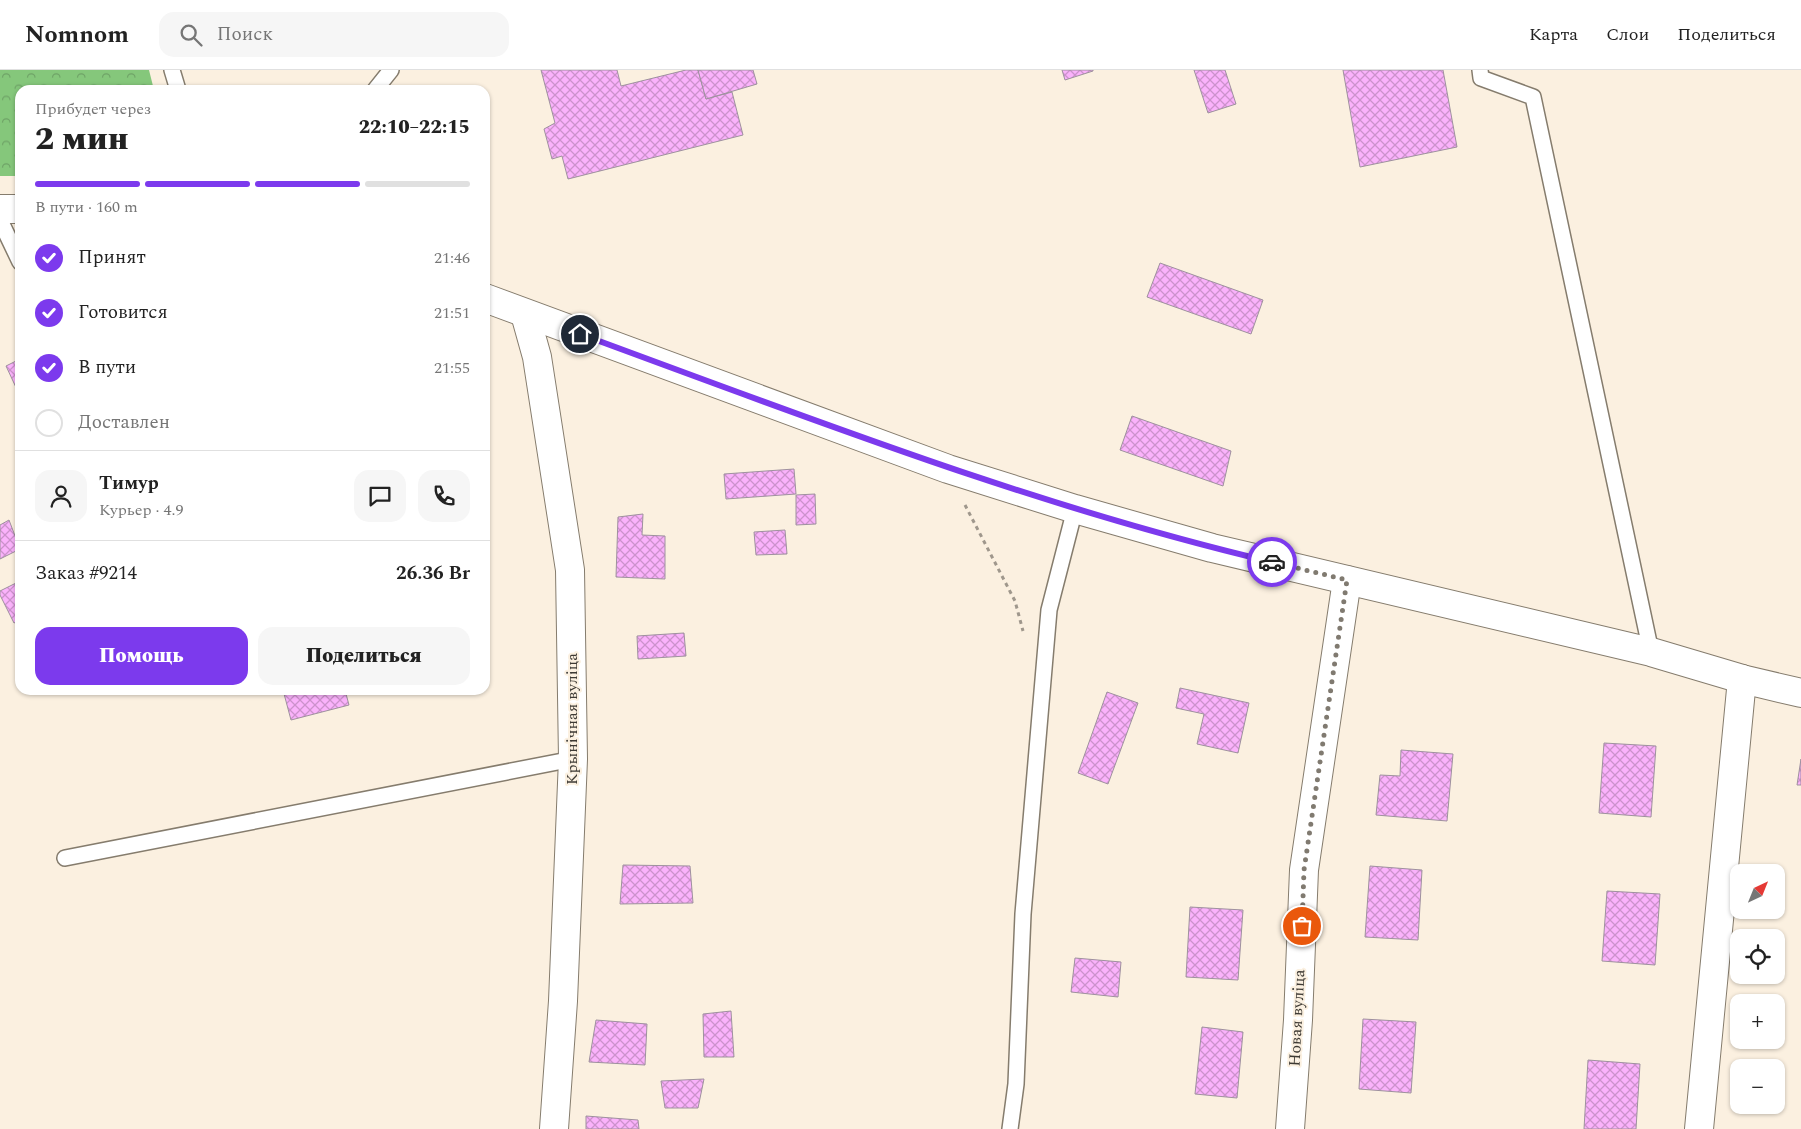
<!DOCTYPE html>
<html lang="ru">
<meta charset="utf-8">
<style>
:root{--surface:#fff;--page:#f6f6f6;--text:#222;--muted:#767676;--line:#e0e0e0;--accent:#7c3aed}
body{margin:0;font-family:Spectral,serif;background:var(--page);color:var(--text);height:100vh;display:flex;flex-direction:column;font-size:19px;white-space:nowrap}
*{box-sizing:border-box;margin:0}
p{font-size:16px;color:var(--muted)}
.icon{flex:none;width:28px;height:28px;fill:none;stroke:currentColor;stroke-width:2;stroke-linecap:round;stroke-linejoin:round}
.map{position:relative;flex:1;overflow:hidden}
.details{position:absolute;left:15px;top:15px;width:475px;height:610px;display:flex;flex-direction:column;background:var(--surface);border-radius:15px;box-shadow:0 1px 4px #0004}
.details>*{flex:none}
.needle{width:32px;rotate:43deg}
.tools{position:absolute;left:1730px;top:794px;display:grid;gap:10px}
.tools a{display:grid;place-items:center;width:55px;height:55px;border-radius:10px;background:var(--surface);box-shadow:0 1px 4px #0004;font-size:25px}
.pin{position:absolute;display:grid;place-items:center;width:42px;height:42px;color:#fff;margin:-21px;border:2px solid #fff;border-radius:50%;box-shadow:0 1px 5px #0007}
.courier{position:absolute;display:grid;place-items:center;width:50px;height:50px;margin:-25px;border:4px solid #7c3aed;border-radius:50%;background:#fff;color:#222;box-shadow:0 1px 6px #0007}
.overview em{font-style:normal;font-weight:800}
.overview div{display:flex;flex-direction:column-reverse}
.overview{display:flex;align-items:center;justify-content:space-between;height:85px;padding:0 20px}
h1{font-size:32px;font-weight:800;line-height:38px}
.bar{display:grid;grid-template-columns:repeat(4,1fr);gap:8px 5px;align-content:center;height:60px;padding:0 20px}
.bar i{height:6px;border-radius:4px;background:var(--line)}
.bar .current{background:var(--accent)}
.bar p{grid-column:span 4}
.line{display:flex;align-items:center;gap:12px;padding:0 20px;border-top:1px solid var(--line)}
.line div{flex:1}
.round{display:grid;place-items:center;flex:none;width:52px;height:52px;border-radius:15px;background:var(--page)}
ol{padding:0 20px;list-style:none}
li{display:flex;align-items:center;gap:15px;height:55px}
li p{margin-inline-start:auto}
li .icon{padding:5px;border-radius:50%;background:var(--accent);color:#fff;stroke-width:4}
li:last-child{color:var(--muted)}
li i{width:28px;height:28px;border:2px solid var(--line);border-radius:50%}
.cta{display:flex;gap:10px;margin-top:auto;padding:10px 20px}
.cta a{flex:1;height:58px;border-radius:15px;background:var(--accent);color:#fff;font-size:20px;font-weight:800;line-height:58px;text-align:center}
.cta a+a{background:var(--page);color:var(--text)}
header{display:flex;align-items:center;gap:30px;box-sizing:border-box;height:70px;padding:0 25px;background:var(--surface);border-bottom:1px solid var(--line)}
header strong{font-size:24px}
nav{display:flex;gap:28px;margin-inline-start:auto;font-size:18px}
.search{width:350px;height:45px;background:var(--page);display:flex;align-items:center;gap:12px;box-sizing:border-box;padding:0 18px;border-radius:15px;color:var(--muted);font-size:19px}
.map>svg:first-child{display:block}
.forest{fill:url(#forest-crowns)}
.building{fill:url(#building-cross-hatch);stroke:#9e919e}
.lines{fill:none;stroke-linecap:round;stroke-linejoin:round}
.lane-casing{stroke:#857c6d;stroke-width:18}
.street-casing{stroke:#857c6d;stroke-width:30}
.secondary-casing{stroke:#857c6d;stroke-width:30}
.path{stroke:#9f978c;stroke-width:3;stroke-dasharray:4 4;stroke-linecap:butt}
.lane{stroke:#fff;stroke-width:15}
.street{stroke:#fff;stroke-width:28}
.secondary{stroke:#fff;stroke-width:28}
.done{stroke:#807a70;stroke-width:5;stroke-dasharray:0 9}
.route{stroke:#7c3aed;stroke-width:6}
.labels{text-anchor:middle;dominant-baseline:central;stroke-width:4;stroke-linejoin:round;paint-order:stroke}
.street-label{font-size:16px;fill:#3e3a34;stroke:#fbf0e0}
</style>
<header>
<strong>Nomnom</strong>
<div class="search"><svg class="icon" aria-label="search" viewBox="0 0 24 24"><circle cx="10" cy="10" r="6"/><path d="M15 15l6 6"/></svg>Поиск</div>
<nav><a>Карта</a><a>Слои</a><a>Поделиться</a></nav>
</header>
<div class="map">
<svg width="1801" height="1059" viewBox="0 0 1801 1059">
<defs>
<pattern id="forest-crowns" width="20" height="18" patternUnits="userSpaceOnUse" patternTransform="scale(1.25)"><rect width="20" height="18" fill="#85c77b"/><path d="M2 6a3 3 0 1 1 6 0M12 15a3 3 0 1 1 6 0" fill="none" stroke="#6ea366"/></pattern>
<pattern id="building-cross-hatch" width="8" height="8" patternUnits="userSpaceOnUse" patternTransform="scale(1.25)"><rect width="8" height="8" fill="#fab2fb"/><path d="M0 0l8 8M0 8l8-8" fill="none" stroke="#cc92cc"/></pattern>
</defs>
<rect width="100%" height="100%" fill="#fbf0e0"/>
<polygon class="forest" points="0,0 149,0 154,20 20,20 20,106 0,106"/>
<g class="building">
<polygon points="541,0 617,0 621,16 686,0 698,0 706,29 732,22 743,65 568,109 562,86 552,89 544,59 555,53"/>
<polygon points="698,0 753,0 757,14 706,29"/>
<polygon points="1062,0 1093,0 1093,1 1065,10"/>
<polygon points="1194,0 1225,0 1236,34 1208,43"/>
<polygon points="1343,0 1443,0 1457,77 1360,97"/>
<polygon points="1160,193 1263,230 1251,264 1147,227"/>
<polygon points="20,289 20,326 6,296"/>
<polygon points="1132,346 1231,381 1223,416 1120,380"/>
<polygon points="794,399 796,424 726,429 724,404"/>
<polygon points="815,424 816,454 796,455 796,425"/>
<polygon points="643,444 642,465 665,466 665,509 616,507 618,447"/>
<polygon points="9,450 20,479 0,489 0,455"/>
<polygon points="785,460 787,484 756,485 754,462"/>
<polygon points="20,511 20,550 14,553 0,525 0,521"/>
<polygon points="684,563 686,586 638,589 637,566"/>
<polygon points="1180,618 1249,633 1238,683 1197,674 1204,644 1176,638"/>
<polygon points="283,620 345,620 349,635 291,650"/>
<polygon points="1107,622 1138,633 1108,714 1078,703"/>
<polygon points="1604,673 1656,676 1651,747 1599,743"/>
<polygon points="1401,680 1453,684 1447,751 1376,745 1380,705 1400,706"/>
<polygon points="1801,689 1801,715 1797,715"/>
<polygon points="623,795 690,796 693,833 620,834"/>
<polygon points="1370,796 1422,800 1418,870 1365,867"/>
<polygon points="1607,821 1660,824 1655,895 1602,891"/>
<polygon points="1190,837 1243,840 1238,910 1186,907"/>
<polygon points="1075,888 1121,892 1118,927 1071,922"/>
<polygon points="731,941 734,987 704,987 703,944"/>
<polygon points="1363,949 1416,952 1411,1023 1359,1019"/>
<polygon points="596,950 647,954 645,995 589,992"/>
<polygon points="1202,957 1243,962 1237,1028 1195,1024"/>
<polygon points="1588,990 1640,994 1636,1059 1584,1059"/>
<polygon points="704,1009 698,1038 665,1038 661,1011"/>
<polygon points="586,1046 638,1050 639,1059 586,1059"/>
</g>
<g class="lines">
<g class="lane-casing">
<g id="lane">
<polyline points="172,0 178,20"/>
<polyline points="1480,0 1481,8 1533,27 1651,582"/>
<polyline points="375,20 391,0"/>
<polyline points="0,150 20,192"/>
<polyline points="65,788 573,689"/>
<polyline points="1010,1059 1016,1014 1023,844 1049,540 1075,439"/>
</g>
</g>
<g class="street-casing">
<g id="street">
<polyline points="525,244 537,287 570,500 573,689 563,931 554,1059"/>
<polyline points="1290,1059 1298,950 1304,800 1347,510"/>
<polyline points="1699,1059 1742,609"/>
</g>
</g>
<g class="secondary-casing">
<g id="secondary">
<polyline points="0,139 20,139"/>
<polyline points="485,228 948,399 1075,439 1212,478 1651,582 1742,609 1801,623"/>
</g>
</g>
<polyline class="path" points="965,435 1015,531 1023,561"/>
<use href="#lane" class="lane"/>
<use href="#street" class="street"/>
<use href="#secondary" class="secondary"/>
</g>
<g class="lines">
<polyline class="done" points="1272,492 1347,510 1304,800 1302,856"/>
<path class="route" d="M580 264C809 348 1034 436 1272 492"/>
</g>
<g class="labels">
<g class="street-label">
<text transform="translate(572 649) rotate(-90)">Крынічная вуліца</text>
<text transform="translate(1297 948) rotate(-87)">Новая вуліца</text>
</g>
</g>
</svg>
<div class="tools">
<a><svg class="needle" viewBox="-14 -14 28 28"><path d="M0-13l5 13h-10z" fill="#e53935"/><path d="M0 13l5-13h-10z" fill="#767676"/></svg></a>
<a><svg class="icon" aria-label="locate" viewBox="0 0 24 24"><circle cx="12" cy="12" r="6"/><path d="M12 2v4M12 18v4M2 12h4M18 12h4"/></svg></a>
<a>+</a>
<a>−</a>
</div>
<div class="pin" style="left:1302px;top:856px;background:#ea580c"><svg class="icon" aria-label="bag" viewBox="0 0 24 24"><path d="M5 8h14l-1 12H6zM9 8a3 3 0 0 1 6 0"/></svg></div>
<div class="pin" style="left:580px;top:264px;background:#1f2937"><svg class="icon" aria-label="home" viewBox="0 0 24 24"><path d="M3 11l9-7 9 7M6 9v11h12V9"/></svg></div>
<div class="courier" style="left:1272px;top:492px"><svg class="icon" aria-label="car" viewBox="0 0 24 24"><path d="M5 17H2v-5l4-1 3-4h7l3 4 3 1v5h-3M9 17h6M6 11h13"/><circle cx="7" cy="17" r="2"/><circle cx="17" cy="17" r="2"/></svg></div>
<section class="details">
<div class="overview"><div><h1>2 мин</h1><p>Прибудет через</p></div><em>22:10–22:15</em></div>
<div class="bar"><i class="current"></i><i class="current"></i><i class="current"></i><i></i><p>В пути · 160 m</p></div>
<ol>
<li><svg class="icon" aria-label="check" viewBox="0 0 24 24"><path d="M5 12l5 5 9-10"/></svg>Принят<p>21:46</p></li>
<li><svg class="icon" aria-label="check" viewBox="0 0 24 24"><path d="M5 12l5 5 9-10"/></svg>Готовится<p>21:51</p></li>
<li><svg class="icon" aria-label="check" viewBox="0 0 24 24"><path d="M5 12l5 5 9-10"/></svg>В пути<p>21:55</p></li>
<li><i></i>Доставлен</li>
</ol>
<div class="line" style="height:90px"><a class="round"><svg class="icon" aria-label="person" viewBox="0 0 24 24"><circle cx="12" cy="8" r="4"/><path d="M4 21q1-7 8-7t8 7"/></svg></a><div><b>Тимур</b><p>Курьер · 4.9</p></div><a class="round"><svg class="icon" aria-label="chat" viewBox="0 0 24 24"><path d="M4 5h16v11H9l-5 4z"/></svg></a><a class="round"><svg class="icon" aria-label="phone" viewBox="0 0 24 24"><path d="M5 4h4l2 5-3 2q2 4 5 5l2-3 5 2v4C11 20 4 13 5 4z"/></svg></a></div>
<div class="line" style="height:65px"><div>Заказ #9214</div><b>26.36 Br</b></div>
<div class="cta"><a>Помощь</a><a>Поделиться</a></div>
</section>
</div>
